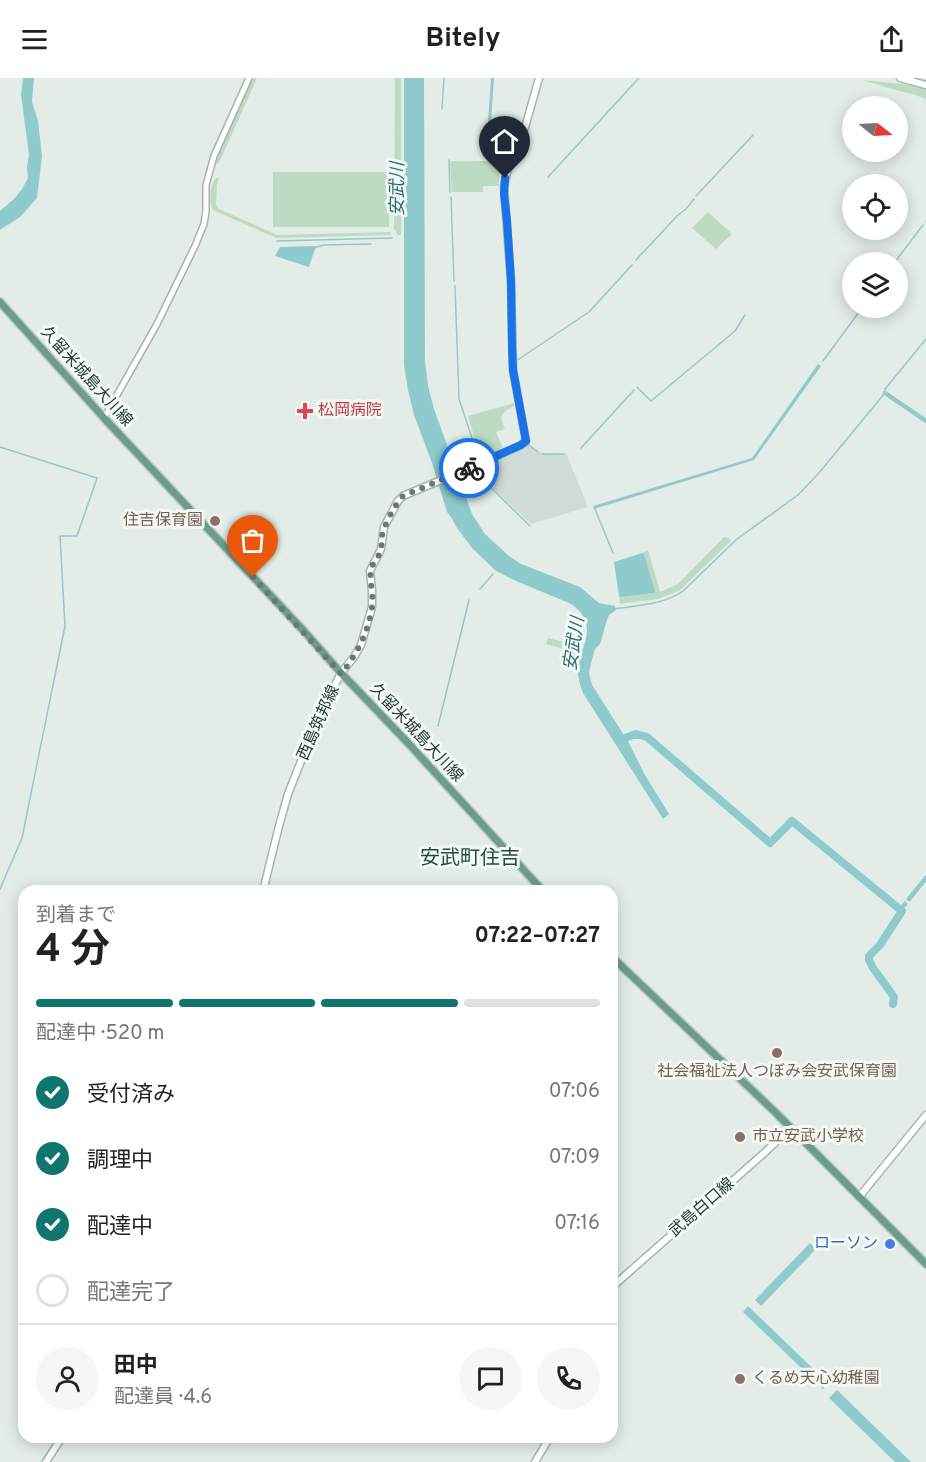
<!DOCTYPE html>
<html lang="ja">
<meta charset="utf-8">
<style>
:root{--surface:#fff;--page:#f6f6f6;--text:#222;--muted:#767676;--line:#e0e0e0;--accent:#0f766e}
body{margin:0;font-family:Overpass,"Noto Sans JP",sans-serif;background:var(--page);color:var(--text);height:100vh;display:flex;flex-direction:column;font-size:22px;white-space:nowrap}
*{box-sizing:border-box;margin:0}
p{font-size:20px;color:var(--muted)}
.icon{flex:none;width:33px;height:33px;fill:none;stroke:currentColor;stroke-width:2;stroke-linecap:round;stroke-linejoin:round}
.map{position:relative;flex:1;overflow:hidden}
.drawer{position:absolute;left:18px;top:807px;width:600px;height:558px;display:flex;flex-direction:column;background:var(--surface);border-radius:18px;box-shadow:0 3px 15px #0003}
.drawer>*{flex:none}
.needle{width:39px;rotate:108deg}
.tools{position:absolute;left:842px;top:18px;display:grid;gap:12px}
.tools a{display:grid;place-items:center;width:66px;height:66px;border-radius:50%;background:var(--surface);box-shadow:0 3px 15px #0003;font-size:30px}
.pin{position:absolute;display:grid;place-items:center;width:51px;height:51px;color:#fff;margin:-62px -26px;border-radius:50% 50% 50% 0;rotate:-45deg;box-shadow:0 0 6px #0007}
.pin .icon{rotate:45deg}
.courier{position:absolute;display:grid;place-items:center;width:60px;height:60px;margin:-30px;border:4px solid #1a73e8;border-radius:50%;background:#fff;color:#222;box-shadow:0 2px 8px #0007}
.head em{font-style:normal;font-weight:700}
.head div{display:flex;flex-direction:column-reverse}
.head{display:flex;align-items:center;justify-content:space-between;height:102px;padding:0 18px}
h1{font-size:39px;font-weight:700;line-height:45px}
.bar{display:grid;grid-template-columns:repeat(4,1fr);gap:9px 6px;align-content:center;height:72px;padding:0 18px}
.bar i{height:8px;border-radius:4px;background:var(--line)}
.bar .on{background:var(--accent)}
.bar p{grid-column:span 4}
.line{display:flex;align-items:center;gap:15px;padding:0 18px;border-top:2px solid var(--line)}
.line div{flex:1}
.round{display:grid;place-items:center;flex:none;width:63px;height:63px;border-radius:32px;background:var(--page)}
ol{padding:0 18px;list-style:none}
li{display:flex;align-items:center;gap:18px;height:66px}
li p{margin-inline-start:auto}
li .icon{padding:6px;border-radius:50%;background:var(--accent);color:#fff;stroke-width:4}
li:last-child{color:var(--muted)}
li i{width:33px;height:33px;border:3px solid var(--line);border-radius:50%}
header{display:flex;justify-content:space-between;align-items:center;height:78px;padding:0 18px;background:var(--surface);font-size:27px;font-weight:700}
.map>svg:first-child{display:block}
.built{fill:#d1dbd5}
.green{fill:#bddbc2}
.water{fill:#8fcbcd}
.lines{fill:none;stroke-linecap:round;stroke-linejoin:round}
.stream{stroke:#8fcbcd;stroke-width:1.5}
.canal{stroke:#8fcbcd;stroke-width:4.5}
.river{stroke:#8fcbcd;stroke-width:8}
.tertiary-casing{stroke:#a6b4ad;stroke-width:8}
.secondary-casing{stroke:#a2b7ad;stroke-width:9}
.primary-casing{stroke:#c2c8c6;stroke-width:10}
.tertiary{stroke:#fff;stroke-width:5}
.secondary{stroke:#fff;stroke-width:6}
.primary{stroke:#6b9e8a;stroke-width:7}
.done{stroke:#677a71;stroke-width:6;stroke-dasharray:0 10.8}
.route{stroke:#1a73e8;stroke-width:8}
.health-dot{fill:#e0444e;stroke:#f3f8f5;stroke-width:2}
.education-dot{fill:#8d6e63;stroke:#f3f8f5;stroke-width:2}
.shop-dot{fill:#3f7fe0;stroke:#f3f8f5;stroke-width:2}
.labels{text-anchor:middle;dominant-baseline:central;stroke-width:6;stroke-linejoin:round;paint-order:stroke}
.street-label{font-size:16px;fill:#243c32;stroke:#f3f8f5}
.health-label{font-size:16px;fill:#be3a42;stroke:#f3f8f5;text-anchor:start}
.education-label{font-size:16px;fill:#785e54;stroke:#f3f8f5;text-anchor:start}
.shop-label{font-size:16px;fill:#366cbe;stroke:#f3f8f5;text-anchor:end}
.water-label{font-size:18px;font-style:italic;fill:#227073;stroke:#f3f8f5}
.quarter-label{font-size:20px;fill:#214c3c;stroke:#f3f8f5}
</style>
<header><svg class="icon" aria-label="menu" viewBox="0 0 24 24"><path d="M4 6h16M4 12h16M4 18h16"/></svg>Bitely<svg class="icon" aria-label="share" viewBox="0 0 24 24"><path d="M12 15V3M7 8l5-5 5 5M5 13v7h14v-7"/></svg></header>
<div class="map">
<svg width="926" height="1384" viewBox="0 0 926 1384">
<rect width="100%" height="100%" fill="#e3ece7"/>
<polygon class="built" points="529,367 540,374 548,376 566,375 588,429 531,446 487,405 481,387"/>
<g class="green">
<polygon points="253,0 257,0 219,85 216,86 215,84"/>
<polygon points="395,0 401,0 401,157 398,157 394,151"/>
<polygon points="862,2 912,7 926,11 926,24 926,21 913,16 903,14"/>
<polygon points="450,83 490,83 491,85 503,85 499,97 499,108 483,108 483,114 452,114"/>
<rect x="273" y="94" width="116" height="55"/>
<path d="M216 100H219L217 106 216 127 219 131 277 157 390 154 391 157 276 160 213 132C209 122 209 108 216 100Z"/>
<polygon points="708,134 732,156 716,171 692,150"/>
<path d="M514 325V328C502 335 498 337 505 351L496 354 504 373 481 381 468 338Z"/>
<polygon points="724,459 729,460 731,463 680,512 658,521 620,526 619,518 622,519 654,515 644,476 642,475 648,472 660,514 678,506"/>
<path d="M574 538C585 549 579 562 573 574L546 566 548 560 567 565Z"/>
</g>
<g class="water">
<polygon points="23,0 34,0 32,24 38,43 42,78 37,120 20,139 0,152 0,133 14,121 22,111 28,100 27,89 29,77 21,16"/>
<path d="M404 0H424L425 283 428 308 434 331 472 436 485 456 509 478 521 486 580 509 599 525 615 528 616 532 609 537 606 545 600 566 595 571 591 585 589 595 592 607 629 665 645 697 669 736 663 741 583 615C579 604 576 594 579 582 580 575 585 568 586 560 590 545 582 532 569 525L516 503 496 493 472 470 457 450 451 439 447 434 432 385 414 337 408 312 404 287Z"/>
<polygon points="491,0 494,0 489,74 486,73"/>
<polygon points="316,168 317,169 315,171 309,189 275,178 280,169"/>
<polygon points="818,286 821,288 754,382 594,431 593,428 752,380"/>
<polygon points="642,475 644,476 655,513 654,515 622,519 619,518 614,484"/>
<polygon points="810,1165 816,1171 761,1228 755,1222"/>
<polygon points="748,1228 828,1305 823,1311 743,1234"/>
<polygon points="837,1312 911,1384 895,1384 829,1320"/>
</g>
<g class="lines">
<g class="stream">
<polyline points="442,31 444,0"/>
<polyline points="449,82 450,114"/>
<polyline points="548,99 639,0"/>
<polyline points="696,118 753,57"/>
<polyline points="451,119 454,203"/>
<polyline points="926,144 926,143"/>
<polyline points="277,163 392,160"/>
<polyline points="317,169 324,167 371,166"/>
<polyline points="636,182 677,138 686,131 694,121"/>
<polyline points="895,184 923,147"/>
<polyline points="455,208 459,321 479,381"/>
<polyline points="516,283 589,234 632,187"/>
<polyline points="823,283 862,230"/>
<polyline points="637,309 651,323 735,253 745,237"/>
<polyline points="0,369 97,400 77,458 60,458 65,548 22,760 0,811"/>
<polyline points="581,370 634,312"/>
<polyline points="520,371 529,367 538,374"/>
<polyline points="542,376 564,376"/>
<polyline points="481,389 487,406 530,448"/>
<polyline points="595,431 613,475"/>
<polyline points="480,511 493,496"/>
<path d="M614 531C637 527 664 527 683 513L737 461 798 417 818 396 885 315V311L926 261"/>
<polyline points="438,648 469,522"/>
</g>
<g class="canal">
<polyline points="885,315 926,343"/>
<polyline points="909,821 926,800"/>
<polyline points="900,831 905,826"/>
</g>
<polyline class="river" points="617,660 619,662 636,656 647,659 770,765 792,743 902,833 880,867 869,878 869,882 873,890 894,919 893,926"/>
<g class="tertiary-casing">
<polyline id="tertiary" points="104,340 157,246 195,168 204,146 206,133 206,107 214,78 249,0"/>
</g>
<g class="secondary-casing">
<g id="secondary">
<polyline points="900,0 926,7"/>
<polyline points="263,813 279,748 288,716 309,663 332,613 341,595 354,579 361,567 372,529 372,513 370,493 381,471 384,449 398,423 403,418 477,387 521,367 526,363 513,292 511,203 504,109 507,94 526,46 539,0"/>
<polyline points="859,1119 926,1037"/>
<polyline points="612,1209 762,1077 791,1050"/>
<polyline points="46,1384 62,1359"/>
<polyline points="535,1384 550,1359"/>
</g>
</g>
<g class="primary-casing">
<g id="primary">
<polyline points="0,224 104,340 303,552 341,595 409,666 543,813"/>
<polyline points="612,879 774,1033 926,1186"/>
</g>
</g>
<use href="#tertiary" class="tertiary"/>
<use href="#secondary" class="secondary"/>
<use href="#primary" class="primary"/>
</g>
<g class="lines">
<path class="done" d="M253 499 341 596C357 576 368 555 372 529 374 517 369 503 371 492 372 485 379 479 381 472 382 467 381 462 382 458 383 449 397 423 403 418L469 390"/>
<polyline class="route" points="469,390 521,367 526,363 513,292 512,269 511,203 507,143 504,116 505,100"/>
</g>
<path class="health-dot" d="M302 324h6v6h6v6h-6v6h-6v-6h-6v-6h6z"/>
<g class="education-dot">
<circle cx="215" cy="443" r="6"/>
<circle cx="777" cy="975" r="6"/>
<circle cx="740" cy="1059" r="6"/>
<circle cx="740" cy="1301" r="6"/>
</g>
<circle class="shop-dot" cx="890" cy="1166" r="6"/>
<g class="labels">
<g class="street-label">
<text transform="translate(86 299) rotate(48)">久留米城島大川線</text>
<text transform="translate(319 645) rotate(-66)">西島筑邦線</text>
<text transform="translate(416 655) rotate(47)">久留米城島大川線</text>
<text transform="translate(702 1130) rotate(-41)">武島白口線</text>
</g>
<g class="health-label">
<text x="318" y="333">松岡病院</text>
</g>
<g class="education-label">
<text x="203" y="443" text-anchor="end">住吉保育園</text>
<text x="777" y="994" text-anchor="middle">社会福祉法人つぼみ会安武保育園</text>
<text x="752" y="1059">市立安武小学校</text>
<text x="752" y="1301">くるめ天心幼稚園</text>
</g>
<g class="shop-label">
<text x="878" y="1166">ローソン</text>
</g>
<g class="water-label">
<text transform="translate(398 111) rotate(-90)">安武川</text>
<text transform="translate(575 566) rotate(-81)">安武川</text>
</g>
<g class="quarter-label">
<text x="470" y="781">安武町住吉</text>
</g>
</g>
</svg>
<div class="tools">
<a><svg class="needle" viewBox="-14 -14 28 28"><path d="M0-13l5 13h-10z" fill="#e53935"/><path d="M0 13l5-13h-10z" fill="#767676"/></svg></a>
<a><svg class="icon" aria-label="locate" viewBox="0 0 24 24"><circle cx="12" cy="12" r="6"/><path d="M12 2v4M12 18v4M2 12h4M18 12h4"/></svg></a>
<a><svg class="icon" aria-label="layers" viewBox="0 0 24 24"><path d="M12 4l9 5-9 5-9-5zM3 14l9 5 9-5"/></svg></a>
</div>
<div class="pin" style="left:253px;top:499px;background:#ea580c"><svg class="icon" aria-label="bag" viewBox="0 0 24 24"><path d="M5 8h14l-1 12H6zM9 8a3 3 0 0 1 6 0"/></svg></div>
<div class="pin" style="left:505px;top:100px;background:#1f2937"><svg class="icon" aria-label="home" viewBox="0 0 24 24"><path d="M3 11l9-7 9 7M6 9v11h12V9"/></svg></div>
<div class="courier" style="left:469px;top:390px"><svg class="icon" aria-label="bike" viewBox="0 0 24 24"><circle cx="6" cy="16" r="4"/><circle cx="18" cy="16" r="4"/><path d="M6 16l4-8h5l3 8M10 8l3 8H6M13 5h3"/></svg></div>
<section class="drawer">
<div class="head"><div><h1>4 分</h1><p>到着まで</p></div><em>07:22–07:27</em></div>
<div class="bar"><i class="on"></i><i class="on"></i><i class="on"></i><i></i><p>配達中 · 520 m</p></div>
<ol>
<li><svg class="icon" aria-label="check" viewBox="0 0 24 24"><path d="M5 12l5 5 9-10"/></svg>受付済み<p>07:06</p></li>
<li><svg class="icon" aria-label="check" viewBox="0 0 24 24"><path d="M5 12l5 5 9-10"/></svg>調理中<p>07:09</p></li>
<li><svg class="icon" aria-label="check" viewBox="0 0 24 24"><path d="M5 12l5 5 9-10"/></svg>配達中<p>07:16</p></li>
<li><i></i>配達完了</li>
</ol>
<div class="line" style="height:108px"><a class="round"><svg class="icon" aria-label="person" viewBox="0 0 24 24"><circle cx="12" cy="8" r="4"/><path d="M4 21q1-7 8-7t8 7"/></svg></a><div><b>田中</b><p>配達員 · 4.6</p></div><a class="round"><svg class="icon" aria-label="chat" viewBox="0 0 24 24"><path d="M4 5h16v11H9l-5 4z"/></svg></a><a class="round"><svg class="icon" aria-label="phone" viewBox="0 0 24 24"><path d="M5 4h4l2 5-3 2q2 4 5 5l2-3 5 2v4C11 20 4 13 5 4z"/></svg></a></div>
</section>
</div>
